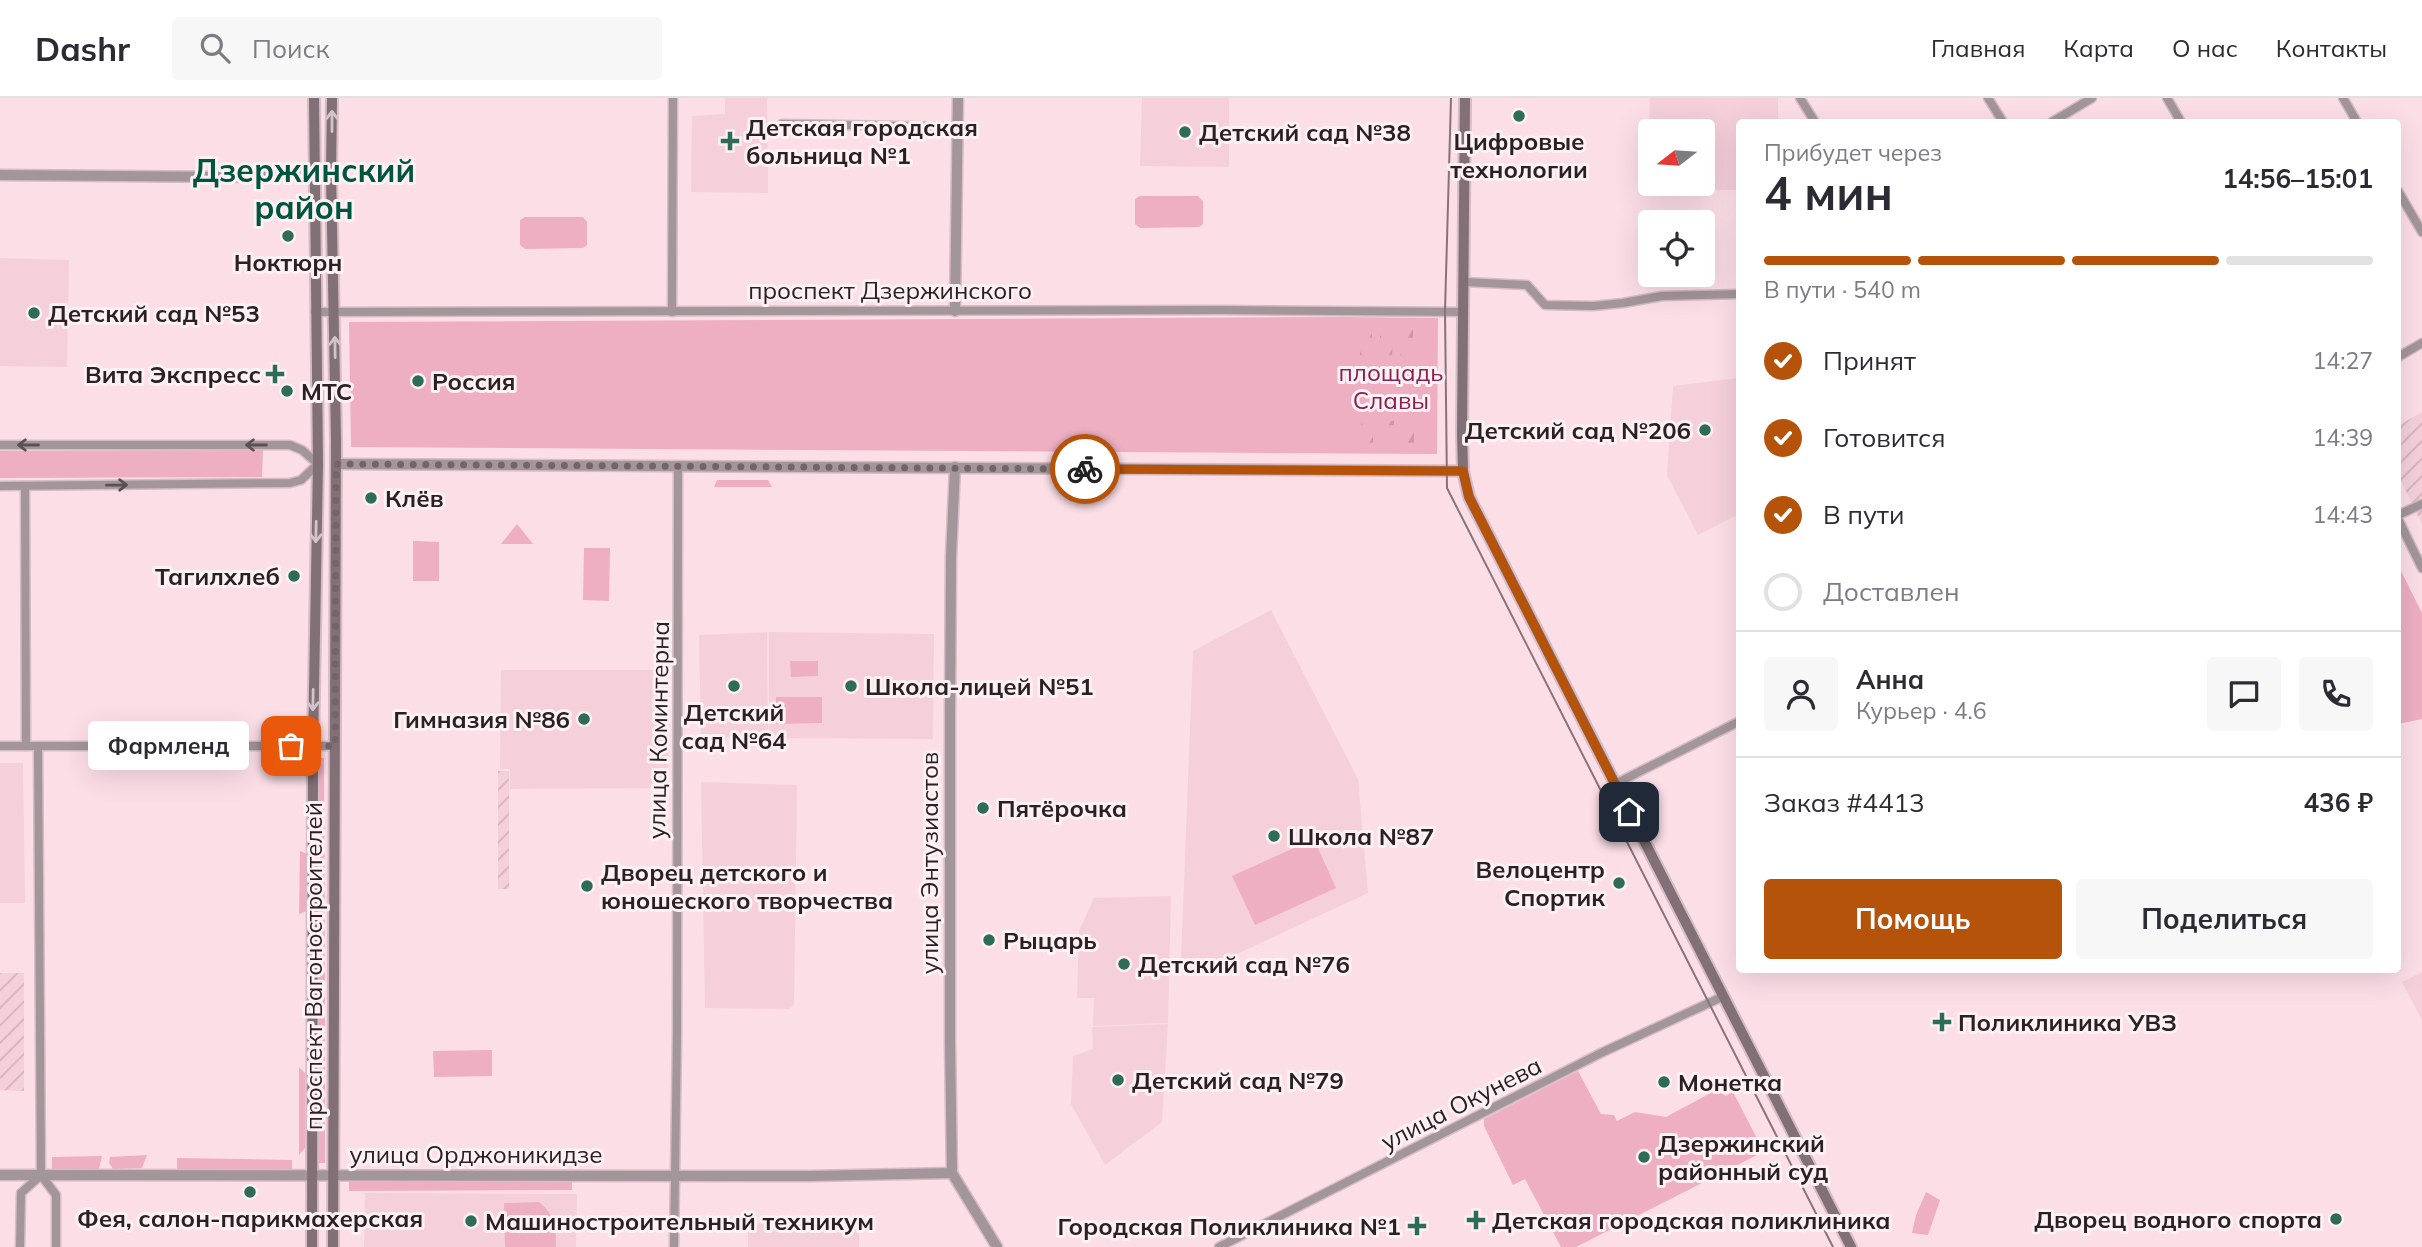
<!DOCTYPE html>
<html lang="ru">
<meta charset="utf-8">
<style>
:root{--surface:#fff;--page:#f7f7f7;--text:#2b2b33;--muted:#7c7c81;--line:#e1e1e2;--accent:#b45309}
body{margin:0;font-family:Mulish,sans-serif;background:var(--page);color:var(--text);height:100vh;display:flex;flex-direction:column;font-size:26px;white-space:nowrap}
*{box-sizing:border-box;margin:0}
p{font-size:23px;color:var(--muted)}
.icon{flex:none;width:38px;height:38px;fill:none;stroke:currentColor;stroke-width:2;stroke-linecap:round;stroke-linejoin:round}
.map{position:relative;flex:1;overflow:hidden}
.side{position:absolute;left:1736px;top:21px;width:665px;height:854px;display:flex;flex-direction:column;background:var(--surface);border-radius:7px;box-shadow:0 7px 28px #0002}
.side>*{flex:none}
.needle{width:46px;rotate:253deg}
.controls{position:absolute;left:1638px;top:21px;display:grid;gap:14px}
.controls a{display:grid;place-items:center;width:77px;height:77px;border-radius:7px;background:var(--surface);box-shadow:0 7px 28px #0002;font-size:35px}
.pin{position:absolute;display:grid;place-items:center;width:60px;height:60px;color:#fff;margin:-30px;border-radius:14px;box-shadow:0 4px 10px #0006}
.courier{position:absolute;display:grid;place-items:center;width:70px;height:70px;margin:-35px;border:5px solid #b45309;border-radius:50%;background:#fff;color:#222;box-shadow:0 2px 9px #0007}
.bubble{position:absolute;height:49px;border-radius:7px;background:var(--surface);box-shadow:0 7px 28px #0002;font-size:23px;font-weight:700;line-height:49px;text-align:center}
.summary em{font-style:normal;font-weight:700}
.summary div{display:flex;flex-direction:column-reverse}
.summary{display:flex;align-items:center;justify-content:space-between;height:119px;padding:0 28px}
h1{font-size:46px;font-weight:700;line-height:52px}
.bar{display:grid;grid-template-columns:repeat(4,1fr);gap:10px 7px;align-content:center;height:84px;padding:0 28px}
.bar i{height:9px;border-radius:5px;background:var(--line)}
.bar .selected{background:var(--accent)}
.bar p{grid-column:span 4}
.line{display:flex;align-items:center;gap:18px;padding:0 28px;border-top:2px solid var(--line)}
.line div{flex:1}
.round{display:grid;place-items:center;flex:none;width:74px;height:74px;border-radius:7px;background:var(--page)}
ol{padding:0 28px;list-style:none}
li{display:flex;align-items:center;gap:21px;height:77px}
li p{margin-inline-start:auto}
li .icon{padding:7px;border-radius:50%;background:var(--accent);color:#fff;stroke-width:4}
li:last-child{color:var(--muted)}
li i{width:38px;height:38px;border:4px solid var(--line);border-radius:50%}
.button{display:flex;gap:14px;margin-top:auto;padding:14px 28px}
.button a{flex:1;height:80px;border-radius:7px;background:var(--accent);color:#fff;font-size:28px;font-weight:700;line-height:80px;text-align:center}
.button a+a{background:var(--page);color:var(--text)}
header{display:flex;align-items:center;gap:42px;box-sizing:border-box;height:98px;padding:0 35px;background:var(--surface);border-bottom:2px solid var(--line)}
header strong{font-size:33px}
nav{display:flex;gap:38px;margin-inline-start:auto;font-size:24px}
.search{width:490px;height:63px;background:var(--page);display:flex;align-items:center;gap:18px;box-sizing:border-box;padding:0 24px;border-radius:7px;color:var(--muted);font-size:26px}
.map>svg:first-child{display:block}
.built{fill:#f5d0db;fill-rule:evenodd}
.industrial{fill:url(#industrial-furrows)}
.green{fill:#eeafc3}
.forest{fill:url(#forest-firs)}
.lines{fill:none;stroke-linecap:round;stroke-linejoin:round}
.minor-casing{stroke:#d6bcc4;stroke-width:11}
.tertiary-casing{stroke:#d6bcc4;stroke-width:13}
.secondary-casing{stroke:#d6bcc4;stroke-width:14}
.minor{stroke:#a3969a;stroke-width:8}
.tertiary{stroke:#a3969a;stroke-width:10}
.secondary{stroke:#817075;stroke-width:10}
.tram{stroke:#87747a;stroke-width:2}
.oneway{stroke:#d2c4c8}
.oneway2{stroke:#5b5053}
.done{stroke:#746368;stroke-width:7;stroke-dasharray:0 12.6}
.route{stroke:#b45309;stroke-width:9}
.poi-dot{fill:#2f6c58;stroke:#fdf1f4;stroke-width:2.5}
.labels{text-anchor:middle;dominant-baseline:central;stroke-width:6;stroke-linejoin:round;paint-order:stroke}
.poi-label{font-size:24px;font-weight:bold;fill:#2b2124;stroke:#fdf1f4;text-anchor:start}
.street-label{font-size:24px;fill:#2b2124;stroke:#fdf1f4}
.park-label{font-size:24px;fill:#8b2050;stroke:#fdf1f4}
.district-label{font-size:32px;font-weight:bold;fill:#00553f;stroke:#fdf1f4}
</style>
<header>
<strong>Dashr</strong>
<div class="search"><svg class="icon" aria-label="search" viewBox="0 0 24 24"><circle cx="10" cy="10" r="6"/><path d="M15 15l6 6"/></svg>Поиск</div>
<nav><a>Главная</a><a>Карта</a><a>О нас</a><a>Контакты</a></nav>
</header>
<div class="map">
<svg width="2422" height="1149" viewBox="0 0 2422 1149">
<defs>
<pattern id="industrial-furrows" width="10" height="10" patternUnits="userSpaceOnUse" patternTransform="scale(1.75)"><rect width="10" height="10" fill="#f5d0db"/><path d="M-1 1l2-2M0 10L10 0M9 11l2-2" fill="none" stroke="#d2b2bc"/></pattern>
<pattern id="forest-firs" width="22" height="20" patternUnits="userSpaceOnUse" patternTransform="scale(1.75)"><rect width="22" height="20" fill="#eeafc3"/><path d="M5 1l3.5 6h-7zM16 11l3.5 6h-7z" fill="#cc96a7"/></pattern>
</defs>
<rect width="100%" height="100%" fill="#fcdee7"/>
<g class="built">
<polygon points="725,0 767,0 768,95 691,94 692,18 725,16"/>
<polygon points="1142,0 1229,0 1229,69 1140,68"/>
<path d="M1650 0H1778V24H1740L1739 92H1647ZM1650 33H1703V86H1650Z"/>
<polygon points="0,160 69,162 67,269 0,268"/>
<polygon points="1739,280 1739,416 1698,437 1667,377 1673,288"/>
<polygon points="1271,512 1358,681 1368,795 1196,875 1181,862 1193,553"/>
<polygon points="767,534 768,640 701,639 699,537"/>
<polygon points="769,534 934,536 933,641 769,640"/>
<polygon points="501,572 668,572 668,690 510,691 510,671 500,671"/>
<polygon points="0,665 23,665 25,805 0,805"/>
<polygon points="701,684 797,687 794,907 789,911 705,910"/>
<polygon points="1171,798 1168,925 1093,928 1094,900 1077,900 1079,833 1094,800"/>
<polygon points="2422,874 2422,922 2402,884"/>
<polygon points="1168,926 1162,1024 1105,1067 1071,1006 1073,958 1093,951 1092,929"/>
<polygon points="365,1095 577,1096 576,1149 364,1149"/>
<polygon points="748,1125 859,1126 859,1149 748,1149"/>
</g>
<g class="industrial">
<polygon points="2422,314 2422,426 2398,377 2398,328"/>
<rect x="498" y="673" width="11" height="118"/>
<polygon points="0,875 24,875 24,993 0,992"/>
</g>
<g class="green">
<polygon points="1140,98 1198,98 1203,103 1203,126 1199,129 1140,130 1135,126 1135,101"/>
<polygon points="525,119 583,119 587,124 587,147 583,150 525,151 520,147 520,122"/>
<polygon points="1344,219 1438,220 1437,356 351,349 349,224"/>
<polygon points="263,352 262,379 0,380 0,353"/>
<polygon points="717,382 768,382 772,389 714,389"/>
<polygon points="517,426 533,446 501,446"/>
<polygon points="413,443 439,444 439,483 413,483"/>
<polygon points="584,450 610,450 609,503 583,502"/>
<polygon points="2398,467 2422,515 2422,621 2398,626"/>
<polygon points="790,563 818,563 818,578 791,579"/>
<polygon points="776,599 822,599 822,625 776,626"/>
<polygon points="316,660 324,660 325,886 316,886"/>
<polygon points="1314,741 1336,790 1255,827 1232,778"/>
<polygon points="300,753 307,756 307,813 299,816"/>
<rect x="316" y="891" width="9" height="174"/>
<polygon points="492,952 492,978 434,979 433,953"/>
<polygon points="299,969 305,975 305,1050 299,1057"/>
<polygon points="1578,973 1601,1016 1614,1017 1617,1023 1635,1014 1666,1019 1720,990 1725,998 1733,994 1762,1050 1761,1055 1576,1149 1561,1149 1525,1081 1513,1087 1484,1028 1484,1021"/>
<polygon points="147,1057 142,1070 113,1071 109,1065 110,1059"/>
<polygon points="102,1058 99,1071 52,1071 52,1059"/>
<polygon points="177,1060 292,1062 292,1073 177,1072"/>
<polygon points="572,1083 572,1092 349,1093 349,1084"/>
<polygon points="1926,1094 1940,1102 1928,1137 1912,1135 1916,1117"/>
<path d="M539 1104C555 1117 556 1129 556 1149H505L504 1105Z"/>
</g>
<g class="forest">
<polygon points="1360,232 1372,232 1372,259 1360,258"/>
<polygon points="1380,232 1393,232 1392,259 1380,259"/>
<polygon points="1401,232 1413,232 1413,258 1400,258"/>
<rect x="1361" y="323" width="12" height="27"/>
<rect x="1381" y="323" width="13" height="26"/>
<rect x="1401" y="323" width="13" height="26"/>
</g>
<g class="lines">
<g class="minor-casing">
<g id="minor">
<polyline points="1800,0 1815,24"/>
<polyline points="1988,0 2003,24"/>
<polyline points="2167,0 2181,24"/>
<polyline points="2343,0 2357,24"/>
<polyline points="2052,24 2092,0"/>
<polyline points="782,26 958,29"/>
<polyline points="2398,93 2422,134"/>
<polyline points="1465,184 1527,187 1545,207 1593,208 1623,205 1662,198 1740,196"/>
<polyline points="315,214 1222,212 1464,214"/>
<polyline points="672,214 673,0"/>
<polyline points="2398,259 2422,245"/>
<polyline points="0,347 290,347 302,352 318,366 301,382 290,385 0,388"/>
<polyline points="25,388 26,648"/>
<polyline points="2398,417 2422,406"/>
<polyline points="2398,421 2422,470"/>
<polyline points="0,648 335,648"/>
<polyline points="38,648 41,1077 56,1097 56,1149"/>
<polyline points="1615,686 1740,623"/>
<polyline points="20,1149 21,1095 41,1077"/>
<polyline points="674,1149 677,937 678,368"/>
<polyline points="1219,1149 1603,954 1722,899"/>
</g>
</g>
<g class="tertiary-casing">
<g id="tertiary">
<polyline points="0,77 232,79 331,76"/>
<polyline points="955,213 958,0"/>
<polyline points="336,366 1463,373"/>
<polyline points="955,369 951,459 950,617 950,944 952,1075 997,1149"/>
<polyline points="0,1077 811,1078 952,1075"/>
</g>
</g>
<g class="secondary-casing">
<g id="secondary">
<polyline points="332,0 331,76 336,342 333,1149"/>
<polyline points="1465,0 1462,335 1463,373 1469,399 1851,1149"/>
<polyline points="312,1149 313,648 318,366 314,0"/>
</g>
</g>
<use href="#minor" class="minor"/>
<use href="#tertiary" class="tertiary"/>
<use href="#secondary" class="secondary"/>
<polyline class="tram" points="1451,0 1445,213 1447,390 1833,1149"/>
</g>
<defs><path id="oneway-shaft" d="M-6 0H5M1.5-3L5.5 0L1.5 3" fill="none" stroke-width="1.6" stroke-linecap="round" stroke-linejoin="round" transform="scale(1.75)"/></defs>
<g class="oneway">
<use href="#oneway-shaft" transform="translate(332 23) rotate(-90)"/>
<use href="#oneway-shaft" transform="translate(335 249) rotate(-91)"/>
<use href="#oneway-shaft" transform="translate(316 434) rotate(91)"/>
<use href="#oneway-shaft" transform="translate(313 602) rotate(91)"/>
</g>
<g class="oneway2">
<use href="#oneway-shaft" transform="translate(28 347) rotate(-180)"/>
<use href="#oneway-shaft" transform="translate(256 347) rotate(-180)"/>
<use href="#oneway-shaft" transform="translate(117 387) rotate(-1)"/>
</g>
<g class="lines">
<polyline class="done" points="291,648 335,648 336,366 1085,371"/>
<polyline class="route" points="1085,371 1463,373 1469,399 1629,714"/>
</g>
<g class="poi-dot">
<circle cx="1519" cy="18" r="7"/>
<circle cx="1185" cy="34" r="7"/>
<path d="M726.5 32.5h7v7h7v7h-7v7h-7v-7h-7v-7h7z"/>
<circle cx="288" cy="138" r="7"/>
<circle cx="34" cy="215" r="7"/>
<path d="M271.5 265.5h7v7h7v7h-7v7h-7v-7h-7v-7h7z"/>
<circle cx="418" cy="283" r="7"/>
<circle cx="287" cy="293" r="7"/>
<circle cx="1705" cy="332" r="7"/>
<circle cx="371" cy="400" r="7"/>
<circle cx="294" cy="478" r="7"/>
<circle cx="734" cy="588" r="7"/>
<circle cx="851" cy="588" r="7"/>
<circle cx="584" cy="621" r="7"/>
<circle cx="983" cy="710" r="7"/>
<circle cx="1274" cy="738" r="7"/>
<circle cx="1619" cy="785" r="7"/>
<circle cx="587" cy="788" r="7"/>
<circle cx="989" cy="842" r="7"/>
<circle cx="1124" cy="866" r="7"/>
<path d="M1938.5 913.5h7v7h7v7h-7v7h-7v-7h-7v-7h7z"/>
<circle cx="1118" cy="982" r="7"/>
<circle cx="1664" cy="984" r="7"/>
<circle cx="1644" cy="1059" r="7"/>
<circle cx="250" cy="1094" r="7"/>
<circle cx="2336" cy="1121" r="7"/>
<path d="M1472.5 1111.5h7v7h7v7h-7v7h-7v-7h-7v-7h7z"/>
<circle cx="471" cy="1123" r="7"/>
<path d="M1413.5 1117.5h7v7h7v7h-7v7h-7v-7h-7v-7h7z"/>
</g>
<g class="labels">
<g class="poi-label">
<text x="746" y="29">Детская городская<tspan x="746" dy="28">больница №1</tspan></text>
<text x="1199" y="34">Детский сад №38</text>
<text x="1519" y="43" text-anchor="middle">Цифровые<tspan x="1519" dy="28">технологии</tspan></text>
<text x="288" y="164" text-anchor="middle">Ноктюрн</text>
<text x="48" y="215">Детский сад №53</text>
<text x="261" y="276" text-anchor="end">Вита Экспресс</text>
<text x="432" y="283">Россия</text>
<text x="301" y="293">МТС</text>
<text x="1691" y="332" text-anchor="end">Детский сад №206</text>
<text x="385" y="400">Клёв</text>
<text x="280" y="478" text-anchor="end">Тагилхлеб</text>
<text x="865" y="588">Школа-лицей №51</text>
<text x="734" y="614" text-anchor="middle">Детский<tspan x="734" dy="28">сад №64</tspan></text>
<text x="570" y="621" text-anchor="end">Гимназия №86</text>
<text x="997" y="710">Пятёрочка</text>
<text x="1288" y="738">Школа №87</text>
<text x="1605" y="771" text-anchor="end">Велоцентр<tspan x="1605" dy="28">Спортик</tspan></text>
<text x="601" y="774">Дворец детского и<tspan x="601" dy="28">юношеского творчества</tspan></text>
<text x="1003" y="842">Рыцарь</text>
<text x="1138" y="866">Детский сад №76</text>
<text x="1958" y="924">Поликлиника УВЗ</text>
<text x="1132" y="982">Детский сад №79</text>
<text x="1678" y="984">Монетка</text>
<text x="1658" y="1045">Дзержинский<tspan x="1658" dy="28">районный суд</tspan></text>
<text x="250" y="1120" text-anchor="middle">Фея, салон-парикмахерская</text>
<text x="2322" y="1121" text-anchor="end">Дворец водного спорта</text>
<text x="1492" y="1122">Детская городская поликлиника</text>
<text x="485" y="1123">Машиностроительный техникум</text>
<text x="1401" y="1128" text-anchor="end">Городская Поликлиника №1</text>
</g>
<g class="street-label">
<text x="890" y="192">проспект Дзержинского</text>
<text transform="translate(658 632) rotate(-89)">улица Коминтерна</text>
<text transform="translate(929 765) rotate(-90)">улица Энтузиастов</text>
<text transform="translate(313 868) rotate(-90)">проспект Вагоностроителей</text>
<text transform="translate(1461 1005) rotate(-27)">улица Окунева</text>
<text x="476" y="1056">улица Орджоникидзе</text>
</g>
<g class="park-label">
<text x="1391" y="274">площадь<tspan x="1391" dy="28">Славы</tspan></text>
</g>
<g class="district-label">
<text x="304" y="72">Дзержинский<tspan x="304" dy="37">район</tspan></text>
</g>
</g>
</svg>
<div class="controls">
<a><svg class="needle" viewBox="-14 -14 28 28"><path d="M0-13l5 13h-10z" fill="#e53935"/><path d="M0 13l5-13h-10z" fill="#7c7c81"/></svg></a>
<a><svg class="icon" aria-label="locate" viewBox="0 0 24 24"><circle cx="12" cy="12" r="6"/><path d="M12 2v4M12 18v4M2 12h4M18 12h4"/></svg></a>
</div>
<div class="pin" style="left:291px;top:648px;background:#ea580c"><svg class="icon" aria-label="bag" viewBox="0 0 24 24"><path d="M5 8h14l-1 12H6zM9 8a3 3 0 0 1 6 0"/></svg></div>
<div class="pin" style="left:1629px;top:714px;background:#1f2937"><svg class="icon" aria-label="home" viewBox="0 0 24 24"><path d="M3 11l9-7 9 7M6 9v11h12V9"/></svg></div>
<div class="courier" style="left:1085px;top:371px"><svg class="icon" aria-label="bike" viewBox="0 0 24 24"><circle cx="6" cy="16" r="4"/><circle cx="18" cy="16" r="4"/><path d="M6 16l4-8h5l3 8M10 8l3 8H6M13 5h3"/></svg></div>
<div class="bubble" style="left:88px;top:623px;width:161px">Фармленд</div>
<section class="side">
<div class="summary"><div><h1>4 мин</h1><p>Прибудет через</p></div><em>14:56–15:01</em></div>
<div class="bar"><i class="selected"></i><i class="selected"></i><i class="selected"></i><i></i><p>В пути · 540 m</p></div>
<ol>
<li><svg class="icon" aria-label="check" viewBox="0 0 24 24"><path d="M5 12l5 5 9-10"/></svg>Принят<p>14:27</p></li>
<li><svg class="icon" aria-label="check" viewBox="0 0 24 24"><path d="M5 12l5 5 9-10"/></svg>Готовится<p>14:39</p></li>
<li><svg class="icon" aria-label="check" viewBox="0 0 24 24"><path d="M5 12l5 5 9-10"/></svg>В пути<p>14:43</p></li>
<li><i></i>Доставлен</li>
</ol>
<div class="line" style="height:126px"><a class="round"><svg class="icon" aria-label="person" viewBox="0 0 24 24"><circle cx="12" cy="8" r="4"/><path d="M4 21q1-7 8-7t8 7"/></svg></a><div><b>Анна</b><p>Курьер · 4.6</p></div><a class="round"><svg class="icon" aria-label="chat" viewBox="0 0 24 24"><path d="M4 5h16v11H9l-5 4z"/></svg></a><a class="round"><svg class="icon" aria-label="phone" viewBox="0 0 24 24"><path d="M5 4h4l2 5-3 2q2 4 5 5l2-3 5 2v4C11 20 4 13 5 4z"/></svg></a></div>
<div class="line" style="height:91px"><div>Заказ #4413</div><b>436 ₽</b></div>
<div class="button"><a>Помощь</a><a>Поделиться</a></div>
</section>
</div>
